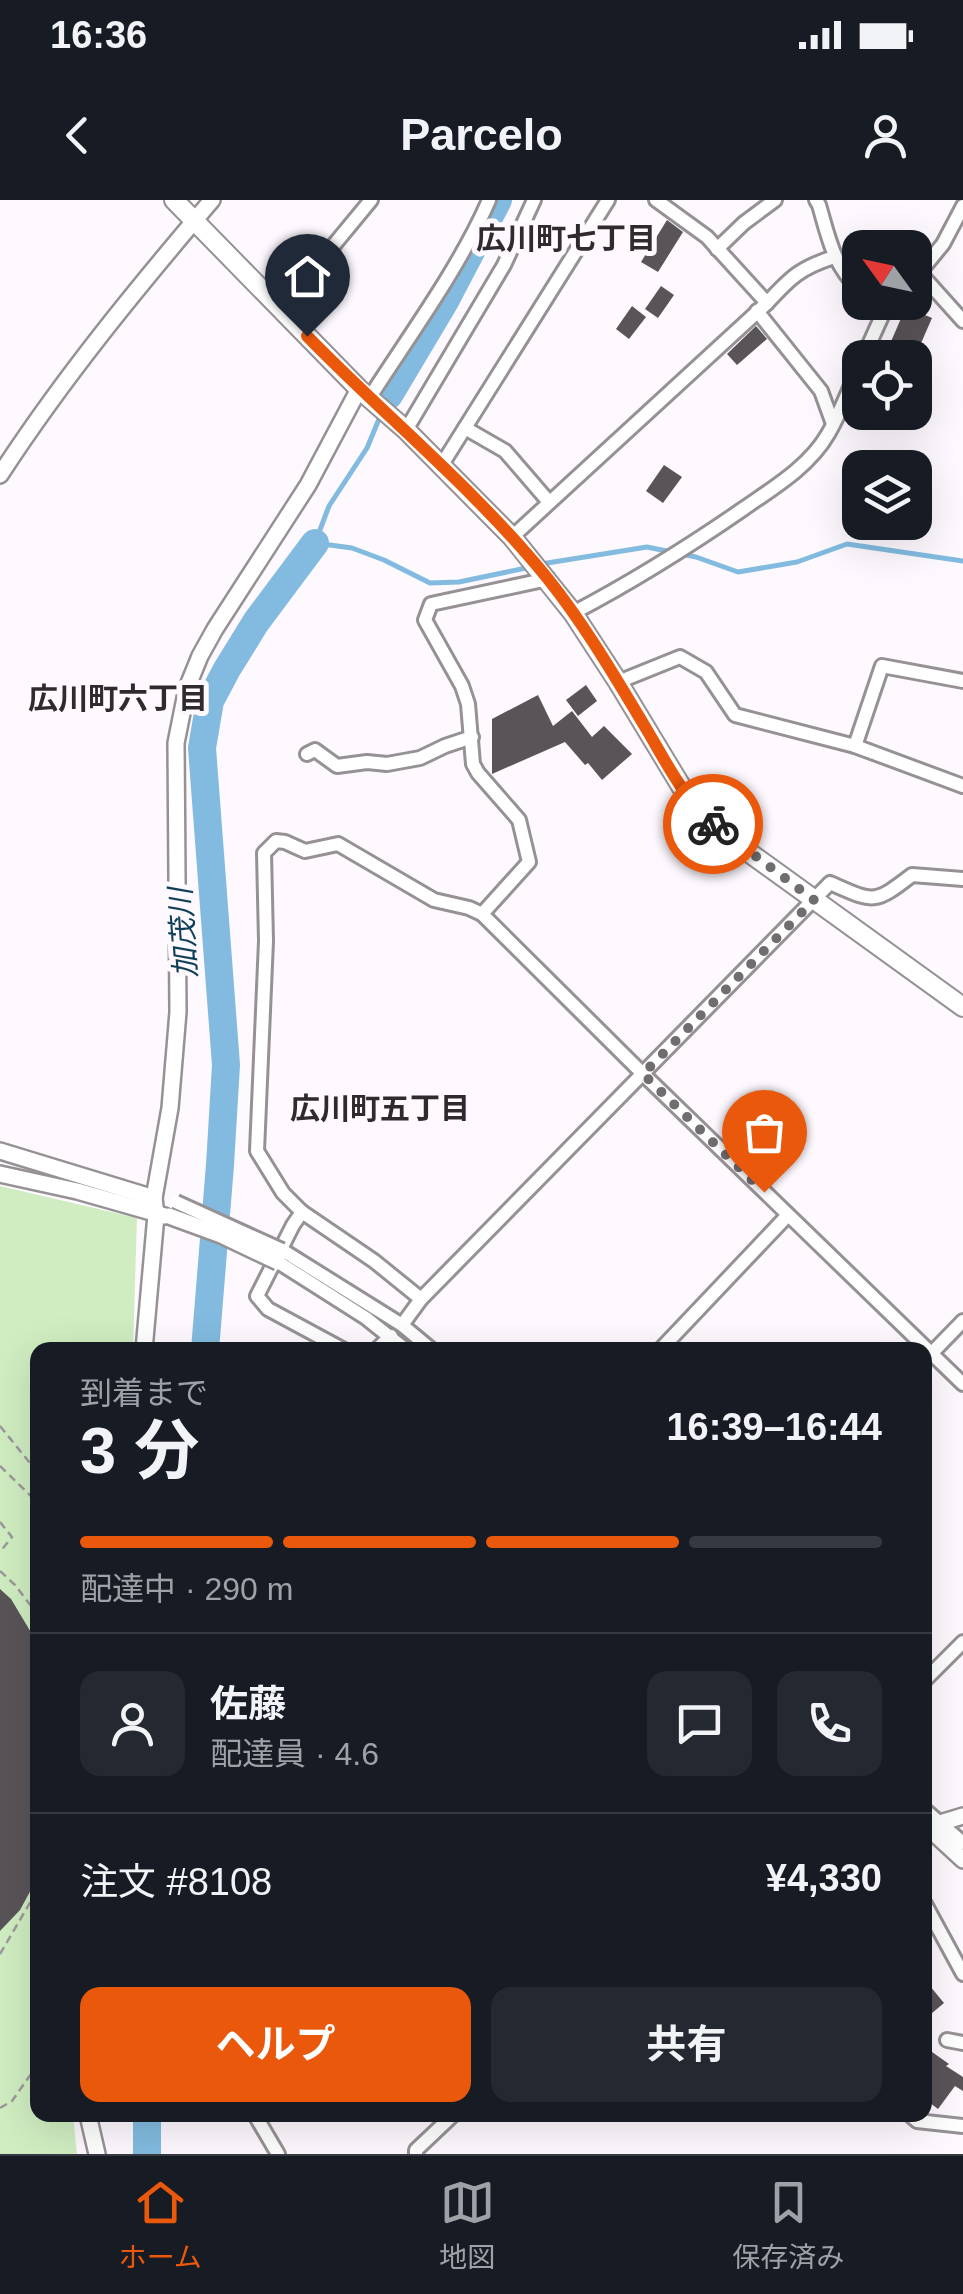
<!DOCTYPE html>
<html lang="ja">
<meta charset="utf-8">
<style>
:root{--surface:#171b24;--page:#242831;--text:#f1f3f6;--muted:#9ea1a6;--line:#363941;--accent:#ea580c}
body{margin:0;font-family:Arial,"Noto Sans JP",sans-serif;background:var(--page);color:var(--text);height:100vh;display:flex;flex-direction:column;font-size:38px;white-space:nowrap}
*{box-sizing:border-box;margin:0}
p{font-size:32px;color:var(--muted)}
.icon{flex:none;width:55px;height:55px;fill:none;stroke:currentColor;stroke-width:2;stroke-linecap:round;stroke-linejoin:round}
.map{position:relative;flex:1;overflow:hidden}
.panel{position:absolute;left:30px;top:1142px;width:902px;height:780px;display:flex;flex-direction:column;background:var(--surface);border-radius:20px;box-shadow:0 10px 40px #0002}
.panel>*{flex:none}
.needle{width:65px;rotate:303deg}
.fabs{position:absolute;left:842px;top:30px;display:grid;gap:20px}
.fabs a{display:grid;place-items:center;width:90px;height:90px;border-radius:20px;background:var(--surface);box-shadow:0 10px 40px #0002;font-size:50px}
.pin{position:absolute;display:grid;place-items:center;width:85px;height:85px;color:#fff;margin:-102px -42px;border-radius:50% 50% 50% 0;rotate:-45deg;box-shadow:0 0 10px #0007}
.pin .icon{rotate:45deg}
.courier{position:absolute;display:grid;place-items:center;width:100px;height:100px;margin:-50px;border:8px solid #ea580c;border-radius:50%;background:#fff;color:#222;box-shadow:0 2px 12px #0007}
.overview em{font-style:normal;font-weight:700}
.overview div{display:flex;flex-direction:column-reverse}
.overview{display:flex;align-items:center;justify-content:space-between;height:170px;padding:0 50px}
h1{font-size:65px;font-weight:700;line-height:75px}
.bar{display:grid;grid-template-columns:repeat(4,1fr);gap:15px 10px;align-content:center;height:120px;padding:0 50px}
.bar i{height:12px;border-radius:8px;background:var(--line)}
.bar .active{background:var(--accent)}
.bar p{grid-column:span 4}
.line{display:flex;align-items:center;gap:25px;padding:0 50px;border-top:2px solid var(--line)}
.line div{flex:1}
.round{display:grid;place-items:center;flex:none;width:105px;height:105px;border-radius:20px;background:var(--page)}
.action{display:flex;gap:20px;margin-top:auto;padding:20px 50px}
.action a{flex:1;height:115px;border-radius:20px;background:var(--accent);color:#fff;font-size:40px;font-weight:700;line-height:115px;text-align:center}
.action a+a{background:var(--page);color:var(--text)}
.status{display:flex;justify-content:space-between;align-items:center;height:70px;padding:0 50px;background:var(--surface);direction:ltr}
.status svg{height:28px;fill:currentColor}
header{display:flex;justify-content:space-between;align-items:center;height:130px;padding:0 50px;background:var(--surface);font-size:45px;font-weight:700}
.tabs{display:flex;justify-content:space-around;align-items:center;height:140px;border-top:2px solid var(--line);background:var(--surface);font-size:28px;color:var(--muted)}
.tabs a{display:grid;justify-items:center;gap:5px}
.tabs .active{color:var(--accent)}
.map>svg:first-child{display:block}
.green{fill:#d0edc1}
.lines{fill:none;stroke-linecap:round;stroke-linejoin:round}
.stream{stroke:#82bbdf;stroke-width:5}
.river{stroke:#82bbdf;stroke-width:28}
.building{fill:#595458}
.minor-casing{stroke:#969195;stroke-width:18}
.tertiary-casing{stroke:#969195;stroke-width:20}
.secondary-casing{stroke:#969195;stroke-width:22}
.path{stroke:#9c999c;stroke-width:2.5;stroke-dasharray:8 5;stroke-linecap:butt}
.minor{stroke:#fff;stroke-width:12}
.tertiary{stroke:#fff;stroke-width:15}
.secondary{stroke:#fff;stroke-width:18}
.minor-bridge-casing{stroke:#969195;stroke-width:18;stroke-linecap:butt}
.tertiary-bridge-casing{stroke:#969195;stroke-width:20;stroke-linecap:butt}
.minor-bridge{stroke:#fff;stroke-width:12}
.tertiary-bridge{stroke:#fff;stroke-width:15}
.done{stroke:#706d70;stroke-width:10;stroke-dasharray:0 18}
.route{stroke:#ea580c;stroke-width:12}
.labels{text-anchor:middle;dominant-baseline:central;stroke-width:10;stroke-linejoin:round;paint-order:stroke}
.neighbourhood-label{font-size:30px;font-weight:bold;fill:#2e2a2d;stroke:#fef9fe}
.water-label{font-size:30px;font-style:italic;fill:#103f58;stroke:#fef9fe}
</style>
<div class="status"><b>16:36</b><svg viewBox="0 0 49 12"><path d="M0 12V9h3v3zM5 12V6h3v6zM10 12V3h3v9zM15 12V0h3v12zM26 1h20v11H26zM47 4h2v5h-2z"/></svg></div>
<header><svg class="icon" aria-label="back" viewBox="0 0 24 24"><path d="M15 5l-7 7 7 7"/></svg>Parcelo<svg class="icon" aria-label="person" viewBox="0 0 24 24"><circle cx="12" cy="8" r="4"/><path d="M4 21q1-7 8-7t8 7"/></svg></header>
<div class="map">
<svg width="963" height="1954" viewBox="0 0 963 1954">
<rect width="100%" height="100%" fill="#fef9fe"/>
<polygon class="green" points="0,986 137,1018 133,1150 38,1150 38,1915 73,1915 77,1954 0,1954"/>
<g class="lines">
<g class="stream">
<polyline points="389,195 367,248 329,306 315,343 352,348 384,360 430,383 459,382 531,367"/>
<polyline points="541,364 647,347 696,357 738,372 797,362 847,344 963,361"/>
</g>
<g class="river">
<polyline points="389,195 445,101 498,0"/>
<polyline points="205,1150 220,965 226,865 202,548 210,501 227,469 256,422 315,343"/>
<polyline points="147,1954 147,1915"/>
</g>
</g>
<g class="building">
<polygon points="667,20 683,32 658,72 641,62"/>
<polygon points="661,86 674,95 658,118 645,109"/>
<polygon points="632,106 646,117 629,139 616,129"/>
<polygon points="906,107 932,118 915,157 889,146"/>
<polygon points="756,126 767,139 737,165 727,154"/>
<polygon points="664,265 682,277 663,303 646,291"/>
<polygon points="586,485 597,501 578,516 566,500"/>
<polygon points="538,495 553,526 572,511 592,537 604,526 632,554 602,580 588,563 585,565 565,542 492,574 492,519"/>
<polygon points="0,1389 11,1399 38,1444 38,1677 20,1710 0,1731"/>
<polygon points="925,1780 944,1803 925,1819"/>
<polygon points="925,1847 949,1864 946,1866 963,1877 963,1891 955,1886 938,1909 925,1899"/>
</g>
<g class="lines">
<g class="minor-casing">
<g id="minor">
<polyline points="656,0 707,37 767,103"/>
<path d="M816 0 819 5C829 39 833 65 860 90"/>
<polyline points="717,49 744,23 775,0"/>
<polyline points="920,73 963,121"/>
<polyline points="915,78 943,44 963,6"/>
<polyline points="281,109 371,0"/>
<polyline points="757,111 821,191 833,224"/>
<polyline points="863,158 886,107 891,102"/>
<path d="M370 197C409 136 460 67 489 0"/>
<polyline points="465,228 505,251 549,302"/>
<polyline points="406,230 504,65 534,0"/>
<polyline points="441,266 608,0"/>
<path d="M512 337 767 103C791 77 800 68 834 57"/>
<polyline points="548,379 431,404 425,420 462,486 468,504 473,564 478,573 519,620 529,662 482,714 643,874 963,1184"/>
<path d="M573 413C632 382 688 347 743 309 773 288 809 267 828 234 841 212 850 187 860 164"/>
<polyline points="618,482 680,457 706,472 735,515 855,546 963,586"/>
<polyline points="855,546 882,466 963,481"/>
<polyline points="307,554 315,550 337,566 367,562 387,564 420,558 445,546 472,537"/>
<polyline points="302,1012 283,993 257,951 266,741 264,653 276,641 285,642 305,651 338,644 434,700 469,708 482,714"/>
<polyline points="282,1050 402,1125 432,1150"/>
<polyline points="278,1062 366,1118 406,1150"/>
<path d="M402 1125 421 1099 830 683C874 702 873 705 912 675L963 679"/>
<polyline points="344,1150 268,1109 257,1096 293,1025 302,1012 374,1061 421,1099"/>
<polyline points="376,1150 391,1136"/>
<polyline points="660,1150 788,1015"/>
<polyline points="925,1160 963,1121"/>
<polyline points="925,1480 963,1442"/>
<polyline points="925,1610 963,1643"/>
<polyline points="925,1704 963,1774"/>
<polyline points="947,1840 963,1843"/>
<polyline points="255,1915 278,1954"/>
<polyline points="910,1915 917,1921 963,1926"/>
<polyline points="416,1954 416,1950 453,1915"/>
</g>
</g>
<g class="tertiary-casing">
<g id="tertiary">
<path d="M0 275C63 178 137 88 212 0"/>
<polyline points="0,951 154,998"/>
<polyline points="0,974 77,991 165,1016"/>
<polyline points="144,1150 156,1015 154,998 170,908 178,812 176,543 187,488 200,456 215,429 308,285 359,189"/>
<polyline points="925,1625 963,1660"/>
<polyline points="930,1629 940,1623 963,1616"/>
<polyline points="88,1915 97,1954"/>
</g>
</g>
<g class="secondary-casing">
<polyline id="secondary" points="174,0 359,189 406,230 512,337 573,413 618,482 687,596 699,612 722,633 963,807"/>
</g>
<g class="path">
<polyline points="0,1226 38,1273"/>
<polyline points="0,1266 38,1303"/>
<polyline points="0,1322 12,1337 0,1352"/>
<polyline points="0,1371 15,1385 38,1415"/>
<polyline points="0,1754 38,1689"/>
<polyline points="0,1908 12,1901 38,1864"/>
</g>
<use href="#minor" class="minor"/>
<use href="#tertiary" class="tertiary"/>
<use href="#secondary" class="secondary"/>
<g class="minor-bridge-casing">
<polyline id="minor-bridge" points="176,1002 282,1050"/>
</g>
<g class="tertiary-bridge-casing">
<polyline id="tertiary-bridge" points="169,1016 221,1035 278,1062"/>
</g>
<use href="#minor-bridge" class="minor-bridge"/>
<use href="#tertiary-bridge" class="tertiary-bridge"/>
</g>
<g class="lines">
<polyline class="done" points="713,624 814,700 643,874 764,992"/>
<path class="route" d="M307 136C386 217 476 290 548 379 584 424 614 475 644 525 665 560 682 596 713 624"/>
</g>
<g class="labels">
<g class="neighbourhood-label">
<text x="566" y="38">広川町七丁目</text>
<text x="118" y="498">広川町六丁目</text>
<text x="380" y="908">広川町五丁目</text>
</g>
<g class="water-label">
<text transform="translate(183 733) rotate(-94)">加茂川</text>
</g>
</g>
</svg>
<div class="fabs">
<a><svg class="needle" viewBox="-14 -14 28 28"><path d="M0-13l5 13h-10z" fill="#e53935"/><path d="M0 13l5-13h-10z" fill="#9ea1a6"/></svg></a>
<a><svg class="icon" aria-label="locate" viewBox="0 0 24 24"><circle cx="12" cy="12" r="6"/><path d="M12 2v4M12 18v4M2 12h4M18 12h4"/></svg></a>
<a><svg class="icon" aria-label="layers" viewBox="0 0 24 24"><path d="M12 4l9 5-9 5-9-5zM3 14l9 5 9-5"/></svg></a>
</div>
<div class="pin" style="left:764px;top:992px;background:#ea580c"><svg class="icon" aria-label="bag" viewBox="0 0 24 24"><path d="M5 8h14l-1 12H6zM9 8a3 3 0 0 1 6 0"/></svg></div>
<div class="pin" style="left:307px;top:136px;background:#1f2937"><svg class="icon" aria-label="home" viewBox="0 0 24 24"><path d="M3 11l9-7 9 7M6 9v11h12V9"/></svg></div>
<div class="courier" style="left:713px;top:624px"><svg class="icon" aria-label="bike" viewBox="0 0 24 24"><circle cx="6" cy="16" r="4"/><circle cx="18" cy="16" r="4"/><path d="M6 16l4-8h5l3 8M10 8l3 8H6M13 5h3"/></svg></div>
<section class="panel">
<div class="overview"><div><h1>3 分</h1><p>到着まで</p></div><em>16:39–16:44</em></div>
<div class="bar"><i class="active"></i><i class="active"></i><i class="active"></i><i></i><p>配達中 · 290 m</p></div>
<div class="line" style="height:180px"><a class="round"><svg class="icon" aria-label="person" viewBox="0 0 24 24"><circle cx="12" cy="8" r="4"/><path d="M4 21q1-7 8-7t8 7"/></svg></a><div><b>佐藤</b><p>配達員 · 4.6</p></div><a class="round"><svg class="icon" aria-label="chat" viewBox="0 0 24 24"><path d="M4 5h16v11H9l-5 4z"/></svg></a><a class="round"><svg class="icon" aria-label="phone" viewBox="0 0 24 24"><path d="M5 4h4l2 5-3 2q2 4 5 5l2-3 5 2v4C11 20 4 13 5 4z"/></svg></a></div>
<div class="line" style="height:130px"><div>注文 #8108</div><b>¥4,330</b></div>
<div class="action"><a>ヘルプ</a><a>共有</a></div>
</section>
</div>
<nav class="tabs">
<a class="active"><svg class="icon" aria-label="home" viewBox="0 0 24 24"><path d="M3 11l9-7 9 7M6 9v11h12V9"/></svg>ホーム</a>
<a><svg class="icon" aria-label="map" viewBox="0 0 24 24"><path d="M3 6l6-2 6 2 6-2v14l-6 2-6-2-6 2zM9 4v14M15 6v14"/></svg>地図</a>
<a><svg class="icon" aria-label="saved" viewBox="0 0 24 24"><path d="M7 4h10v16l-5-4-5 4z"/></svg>保存済み</a>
</nav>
